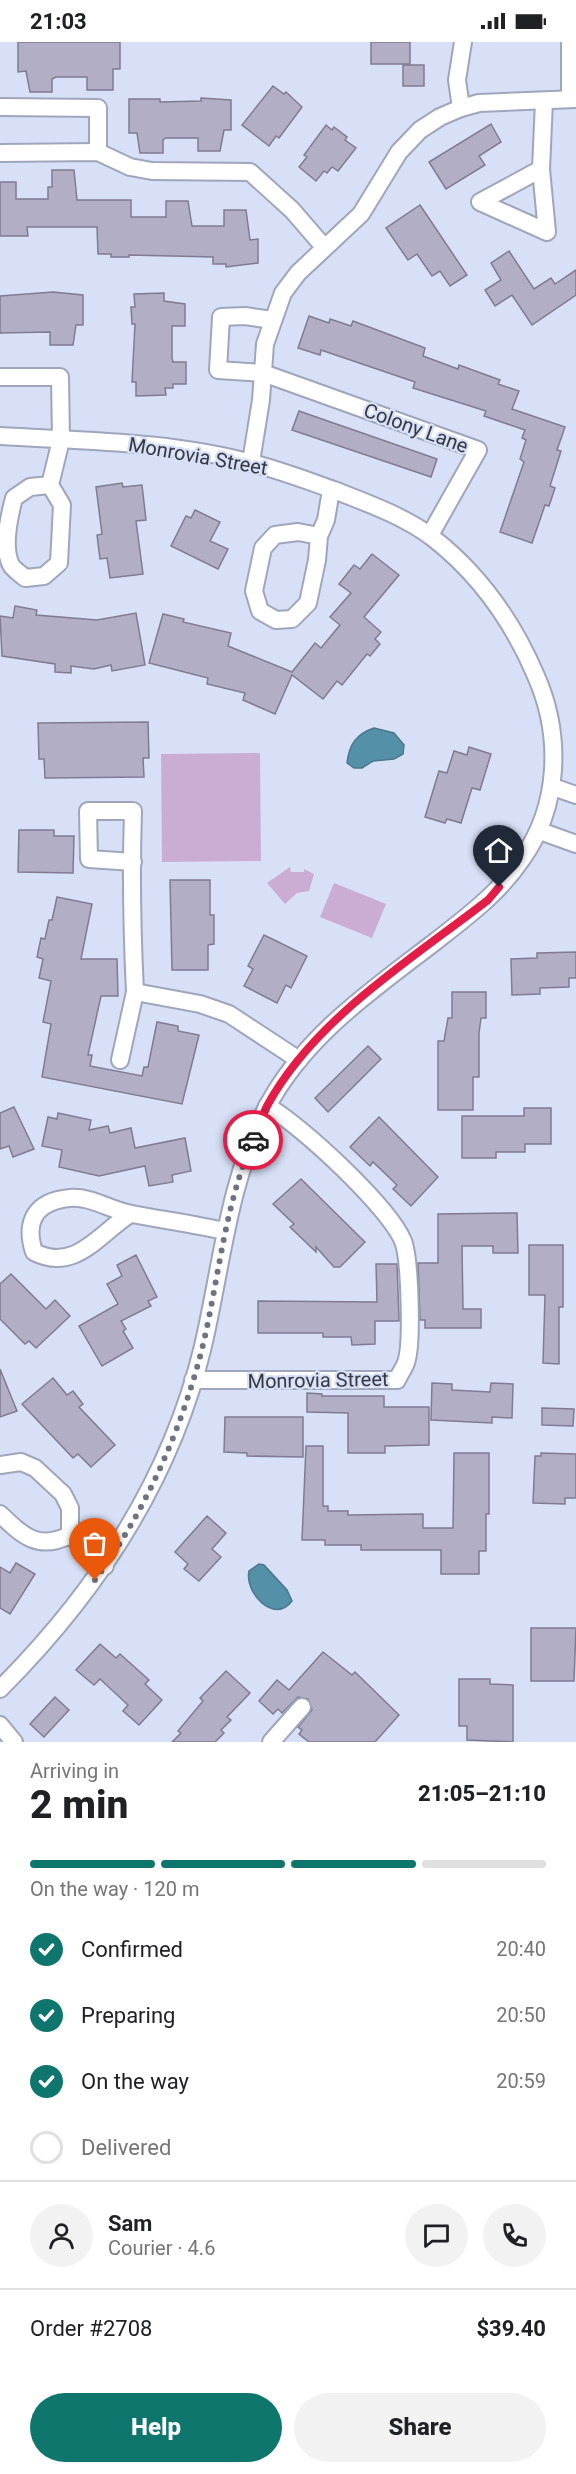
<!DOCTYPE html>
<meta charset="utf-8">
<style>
:root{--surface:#fff;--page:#f2f2f2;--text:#202124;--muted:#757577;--line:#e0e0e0;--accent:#0f766e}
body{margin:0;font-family:Roboto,sans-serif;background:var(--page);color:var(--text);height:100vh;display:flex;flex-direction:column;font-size:22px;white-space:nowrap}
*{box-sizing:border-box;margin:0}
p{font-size:20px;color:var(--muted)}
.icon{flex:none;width:33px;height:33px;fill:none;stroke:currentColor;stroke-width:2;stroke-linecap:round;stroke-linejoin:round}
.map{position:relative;height:1700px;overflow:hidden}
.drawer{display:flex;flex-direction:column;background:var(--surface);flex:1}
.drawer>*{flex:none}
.pin{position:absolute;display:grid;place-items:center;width:51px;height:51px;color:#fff;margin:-62px -26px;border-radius:50% 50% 50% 0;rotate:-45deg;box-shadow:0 0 6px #0007}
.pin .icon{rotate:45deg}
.courier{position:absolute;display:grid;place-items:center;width:60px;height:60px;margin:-30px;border:4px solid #e11d48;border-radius:50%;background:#fff;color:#222;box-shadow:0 2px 8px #0007}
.headline em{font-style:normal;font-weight:800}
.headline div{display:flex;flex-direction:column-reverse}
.headline{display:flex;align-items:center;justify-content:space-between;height:102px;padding:0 30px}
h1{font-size:39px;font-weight:800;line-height:45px}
.bar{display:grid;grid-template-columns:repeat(4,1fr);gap:9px 6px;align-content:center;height:72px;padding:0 30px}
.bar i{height:8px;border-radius:4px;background:var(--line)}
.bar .active{background:var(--accent)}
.bar p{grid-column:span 4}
.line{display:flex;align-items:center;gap:15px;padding:0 30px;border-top:2px solid var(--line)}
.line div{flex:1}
.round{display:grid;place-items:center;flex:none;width:63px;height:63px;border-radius:32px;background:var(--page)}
ol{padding:0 30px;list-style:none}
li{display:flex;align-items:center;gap:18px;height:66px}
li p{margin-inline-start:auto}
li .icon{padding:6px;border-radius:50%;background:var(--accent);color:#fff;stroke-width:4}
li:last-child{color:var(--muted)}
li i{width:33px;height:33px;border:3px solid var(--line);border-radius:50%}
.primary-button{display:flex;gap:12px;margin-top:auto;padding:12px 30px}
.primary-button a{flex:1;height:69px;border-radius:36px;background:var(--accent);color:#fff;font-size:24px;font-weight:800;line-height:69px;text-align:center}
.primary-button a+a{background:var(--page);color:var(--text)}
.status{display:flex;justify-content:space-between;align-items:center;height:42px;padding:0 30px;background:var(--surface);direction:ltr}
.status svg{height:16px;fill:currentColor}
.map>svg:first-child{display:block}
.green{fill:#cbadd4}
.water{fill:#5491a9;stroke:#4b778a;stroke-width:1.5}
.building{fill:#b2aec5;stroke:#807b91;stroke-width:1.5}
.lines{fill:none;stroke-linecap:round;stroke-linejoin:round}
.minor-casing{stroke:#9fa6bc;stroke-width:20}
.minor{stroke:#fff;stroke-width:16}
.done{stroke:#6f7381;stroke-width:6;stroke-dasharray:0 10.8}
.route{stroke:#e11d48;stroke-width:8}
.labels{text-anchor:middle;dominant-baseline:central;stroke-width:4.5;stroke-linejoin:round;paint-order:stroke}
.street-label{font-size:20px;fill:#363942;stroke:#d8e0f7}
</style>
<div class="status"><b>21:03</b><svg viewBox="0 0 49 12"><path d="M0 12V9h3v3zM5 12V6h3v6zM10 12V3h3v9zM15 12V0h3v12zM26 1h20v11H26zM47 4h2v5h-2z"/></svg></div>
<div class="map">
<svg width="576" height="1700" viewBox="0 0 576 1700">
<rect width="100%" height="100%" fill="#d8e0f7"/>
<g class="green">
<polygon points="260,711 261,819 162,820 161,712"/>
<polygon points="290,825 291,830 304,830 304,827 314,832 309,849 297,851 285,862 267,841"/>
<polygon points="334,841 386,862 372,896 320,875"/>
</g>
<g class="water">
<path d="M374 686 394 691 404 703 403 712 394 717 373 719 362 726H354L347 721C349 703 356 692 374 686Z"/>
<path d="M259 1522 264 1523 287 1548 292 1559C274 1583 244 1550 249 1529Z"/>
</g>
<g class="building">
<polygon points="18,0 120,0 120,27 113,27 113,48 87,48 87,35 56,35 52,37 52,50 30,50 26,29 18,30"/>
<rect x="371" y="0" width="39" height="22"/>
<rect x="403" y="23" width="21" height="21"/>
<polygon points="273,44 284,52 286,50 302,65 279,96 276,94 269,104 242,83"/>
<polygon points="201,56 231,58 231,88 224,88 220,109 198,109 198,96 166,96 163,98 163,111 140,111 137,91 129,91 129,57 160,57 160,60 201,59"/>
<polygon points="491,82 501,100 479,114 485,123 446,147 429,120"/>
<polygon points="326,83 332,88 334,85 347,95 345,98 356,106 338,129 332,125 327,131 324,129 316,139 299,125 307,115 304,113"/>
<polygon points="52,128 74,128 77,158 131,158 131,175 166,175 166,159 188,159 192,184 224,184 224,168 246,168 250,198 258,197 258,221 226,225 226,222 213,222 213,215 129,213 129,215 111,215 111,212 98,212 97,185 27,185 28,194 0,194 0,140 16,140 16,157 48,157 48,145 52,145"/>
<polygon points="420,163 467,233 450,244 440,229 432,234 417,212 408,218 386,186"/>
<polygon points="509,209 534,247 551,236 555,242 576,228 576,253 532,283 512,253 495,264 485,248 501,238 491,221"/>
<polygon points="53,250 83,253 83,283 76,283 73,303 50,303 50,290 0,291 0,254"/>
<polygon points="164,251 164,259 185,262 185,284 172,284 172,316 173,320 186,320 186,342 173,342 173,346 165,346 166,353 136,354 136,340 132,340 135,282 132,282 131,265 135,265 134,252"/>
<polygon points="309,274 329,281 330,277 351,284 353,279 425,306 423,314 458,327 459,323 500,338 498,342 519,349 512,367 565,385 557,408 561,409 550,444 555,446 549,464 545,463 532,501 500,490 524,420 520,417 526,398 522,396 525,388 484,374 486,369 413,346 415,340 321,308 320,313 298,306"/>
<polygon points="299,369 437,417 431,435 292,388"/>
<polygon points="122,441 123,445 142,443 146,478 136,479 143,532 110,536 107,516 100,517 97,493 102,492 96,445"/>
<polygon points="195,468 220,480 210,499 228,507 218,527 171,504 186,474 191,476"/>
<polygon points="372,512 399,533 364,575 381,590 375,597 380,602 370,614 367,612 342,643 337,639 323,657 292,633 275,672 243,658 245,651 207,642 208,636 149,621 163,572 184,577 183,580 231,591 228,604 292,630 315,601 321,606 340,583 330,575 351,551 339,542 354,523 360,527"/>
<polygon points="15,564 37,568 36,573 97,578 136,571 145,623 112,629 111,623 94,627 71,624 71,631 55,630 55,622 2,614 0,574 13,576"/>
<polygon points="148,680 149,716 143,716 144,735 45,736 44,717 39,717 38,681"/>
<polygon points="469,705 491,712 480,748 472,746 461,781 447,777 445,781 425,775 439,729 447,731 454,709 467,713"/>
<polygon points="19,788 54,788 54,794 74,794 73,831 18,830"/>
<polygon points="170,838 210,838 210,873 214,873 214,902 208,903 208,928 172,928"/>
<polygon points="57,855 92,862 81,917 117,917 118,954 101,954 88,1013 92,1013 90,1024 142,1034 144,1025 148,1025 157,980 178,984 178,989 199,993 182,1062 42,1035 51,982 43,980 51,939 39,936 43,917 37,915 41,896 45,897 49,878 52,878"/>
<polygon points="264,893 307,914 291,946 286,943 277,961 244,944 253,927 248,924"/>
<polygon points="576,910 576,936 569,936 569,945 540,946 540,952 512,953 511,917 537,916 537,911"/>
<polygon points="452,950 486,950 486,976 481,976 479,991 479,1035 473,1035 473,1068 438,1068 438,999 444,999 448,976 452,976"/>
<polygon points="368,1004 381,1017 328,1070 315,1056"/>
<polygon points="14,1065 34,1107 13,1115 9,1104 0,1107 0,1071"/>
<polygon points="524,1066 551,1066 551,1102 525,1102 525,1110 496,1110 496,1116 462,1116 462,1074 524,1074"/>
<polygon points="58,1071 91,1078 89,1088 108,1084 110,1091 131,1086 135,1106 185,1096 191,1129 172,1133 173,1140 149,1144 145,1124 99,1134 59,1125 62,1108 42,1104 48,1075 57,1077"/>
<polygon points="379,1075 438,1135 411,1164 393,1147 397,1143 373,1120 370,1124 350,1105"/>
<polygon points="301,1137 365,1200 340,1225 334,1225 316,1205 316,1210 290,1185 294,1182 273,1162"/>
<polygon points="517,1171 518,1211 493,1211 493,1204 462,1204 463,1267 481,1267 481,1286 425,1286 425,1278 420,1278 418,1221 438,1221 438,1172"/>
<polygon points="529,1203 563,1203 563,1265 559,1265 559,1322 543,1321 545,1253 529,1253"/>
<polygon points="136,1213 157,1255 148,1259 151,1264 121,1279 126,1287 123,1289 133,1306 102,1324 79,1284 118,1262 107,1242 122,1234 117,1223"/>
<polygon points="376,1222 397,1222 399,1276 399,1279 375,1279 375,1302 352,1303 351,1295 323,1295 323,1291 258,1291 258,1259 377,1260"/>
<polygon points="11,1232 46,1267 55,1258 70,1274 36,1306 29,1299 25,1302 0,1277 0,1242"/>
<polygon points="0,1327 17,1369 0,1375"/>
<polygon points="53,1336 67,1353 73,1349 83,1362 79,1365 115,1403 91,1425 78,1412 73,1416 22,1362"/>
<polygon points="432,1341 452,1342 452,1348 490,1350 491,1341 513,1342 512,1376 492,1375 492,1381 431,1378"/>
<polygon points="307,1351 322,1352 322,1354 384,1354 384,1365 429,1365 429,1403 385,1404 385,1411 348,1411 348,1371 307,1370"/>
<polygon points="542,1366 574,1367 573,1384 542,1383"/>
<polygon points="225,1375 303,1375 303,1415 247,1414 247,1411 224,1410"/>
<polygon points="306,1404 323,1404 323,1464 328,1464 328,1469 348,1469 348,1473 423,1472 423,1486 453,1486 454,1411 489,1411 489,1472 486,1472 486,1509 479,1509 479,1532 441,1532 441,1508 361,1508 361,1503 325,1503 325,1498 302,1498"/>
<polygon points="541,1411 576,1412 576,1456 565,1456 565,1462 533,1461 535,1414 541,1414"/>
<polygon points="207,1474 226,1491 212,1507 221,1515 199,1539 184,1527 188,1522 175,1510"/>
<polygon points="16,1521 35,1532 10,1572 0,1566 0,1525 10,1531"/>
<polygon points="531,1586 576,1586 574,1639 531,1639"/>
<polygon points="100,1602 116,1616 120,1612 149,1638 145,1642 162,1658 139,1683 123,1669 128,1663 100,1637 94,1643 76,1628"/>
<polygon points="323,1610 352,1633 355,1630 399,1673 375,1700 309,1700 299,1692 302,1688 298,1685 312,1668 308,1657 298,1655 282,1671 278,1667 273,1672 259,1659 277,1638 289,1648"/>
<polygon points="226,1629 250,1651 227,1675 231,1678 221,1688 224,1691 215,1700 172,1700 181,1691 178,1689 203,1659 200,1656"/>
<polygon points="459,1637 490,1637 490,1642 513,1643 513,1700 467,1698 467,1684 459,1684"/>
<polygon points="55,1655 69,1668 44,1695 30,1682"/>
</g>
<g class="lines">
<g class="minor-casing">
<g id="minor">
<polyline points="570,57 570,0"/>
<polyline points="0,65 98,66 98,110"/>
<polyline points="461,66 457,38 463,0"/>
<polyline points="0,111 98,110 130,125 152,129 250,130 292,168 324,205"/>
<polyline points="541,127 547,190 480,160 541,127 544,59"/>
<polyline points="272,278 245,274 221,275 218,328 263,331 478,408 430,493"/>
<path d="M0 335H60L61 398 50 443 62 463 59 521 44 534 25 536C21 532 14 528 11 523 2 505 9 475 14 456L30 445 50 443"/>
<path d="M0 394C85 399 173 399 255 422 282 429 308 439 334 448 367 461 404 474 433 496 479 532 513 580 536 634 562 693 560 763 522 817 499 851 468 874 436 899 374 947 305 993 267 1065 228 1140 222 1223 203 1304 171 1438 96 1551 0 1647"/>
<polyline points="251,420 261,358 265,302 283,251 298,231 361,172 399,110 420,88 440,75 461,66 479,61 576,57"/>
<polyline points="319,494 298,490 275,493 263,506 254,549 260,569 276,578 292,577 308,561 317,518 319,494 326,478 331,448"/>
<polyline points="553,745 576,753"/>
<polyline points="540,789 576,802"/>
<path d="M133 820 89 817 88 769H133C131 829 132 890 135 950L200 962 229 972 299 1018"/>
<polyline points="120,1018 135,950"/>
<path d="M130 1172C99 1192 75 1231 34 1210 24 1179 36 1159 70 1156 91 1154 112 1169 132 1172 163 1178 194 1182 224 1189"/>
<path d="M193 1338H397C400 1331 406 1324 407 1317 412 1298 410 1216 403 1199 389 1165 300 1082 267 1064"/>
<polyline points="0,1423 21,1420 35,1426 63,1452 70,1466 70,1493 105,1524"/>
<path d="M0 1472C23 1494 38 1509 70 1493"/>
<polyline points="0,1683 14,1700"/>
<polyline points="271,1700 302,1665"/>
</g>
</g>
<use href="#minor" class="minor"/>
</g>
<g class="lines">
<path class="done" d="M95 1538C145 1470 181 1389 202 1307 219 1237 224 1165 253 1098"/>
<path class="route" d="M253 1098C258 1087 262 1075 267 1064 314 977 412 917 488 858L499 845"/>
</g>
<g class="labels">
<g class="street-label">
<text transform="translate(416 386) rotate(20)">Colony Lane</text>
<text transform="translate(198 414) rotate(10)">Monrovia Street</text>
<text transform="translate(318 1338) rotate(-1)">Monrovia Street</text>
</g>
</g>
</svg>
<div class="pin" style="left:95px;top:1538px;background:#ea580c"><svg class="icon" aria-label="bag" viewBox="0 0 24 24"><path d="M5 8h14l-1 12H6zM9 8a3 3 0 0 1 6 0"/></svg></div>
<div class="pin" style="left:499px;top:845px;background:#1f2937"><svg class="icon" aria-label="home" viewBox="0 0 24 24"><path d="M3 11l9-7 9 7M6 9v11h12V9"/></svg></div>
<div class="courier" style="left:253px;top:1098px"><svg class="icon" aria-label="car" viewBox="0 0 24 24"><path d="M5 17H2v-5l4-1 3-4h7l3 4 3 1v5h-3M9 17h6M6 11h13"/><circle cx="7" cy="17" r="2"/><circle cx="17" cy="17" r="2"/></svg></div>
</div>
<section class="drawer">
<div class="headline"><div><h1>2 min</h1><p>Arriving in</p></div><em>21:05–21:10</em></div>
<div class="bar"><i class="active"></i><i class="active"></i><i class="active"></i><i></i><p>On the way · 120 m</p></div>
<ol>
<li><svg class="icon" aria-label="check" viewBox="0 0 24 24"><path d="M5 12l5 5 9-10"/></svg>Confirmed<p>20:40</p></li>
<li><svg class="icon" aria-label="check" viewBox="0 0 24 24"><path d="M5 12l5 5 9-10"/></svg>Preparing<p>20:50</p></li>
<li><svg class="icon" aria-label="check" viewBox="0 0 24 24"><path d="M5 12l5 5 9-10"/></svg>On the way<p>20:59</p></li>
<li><i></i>Delivered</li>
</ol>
<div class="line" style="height:108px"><a class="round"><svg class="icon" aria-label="person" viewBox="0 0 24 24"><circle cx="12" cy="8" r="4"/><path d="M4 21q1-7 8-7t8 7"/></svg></a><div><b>Sam</b><p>Courier · 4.6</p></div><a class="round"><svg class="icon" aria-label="chat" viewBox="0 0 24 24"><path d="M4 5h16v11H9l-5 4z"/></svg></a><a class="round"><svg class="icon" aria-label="phone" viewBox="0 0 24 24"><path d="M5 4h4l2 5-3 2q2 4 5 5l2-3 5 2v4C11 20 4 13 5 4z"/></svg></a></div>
<div class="line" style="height:78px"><div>Order #2708</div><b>$39.40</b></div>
<div class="primary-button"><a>Help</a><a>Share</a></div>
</section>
